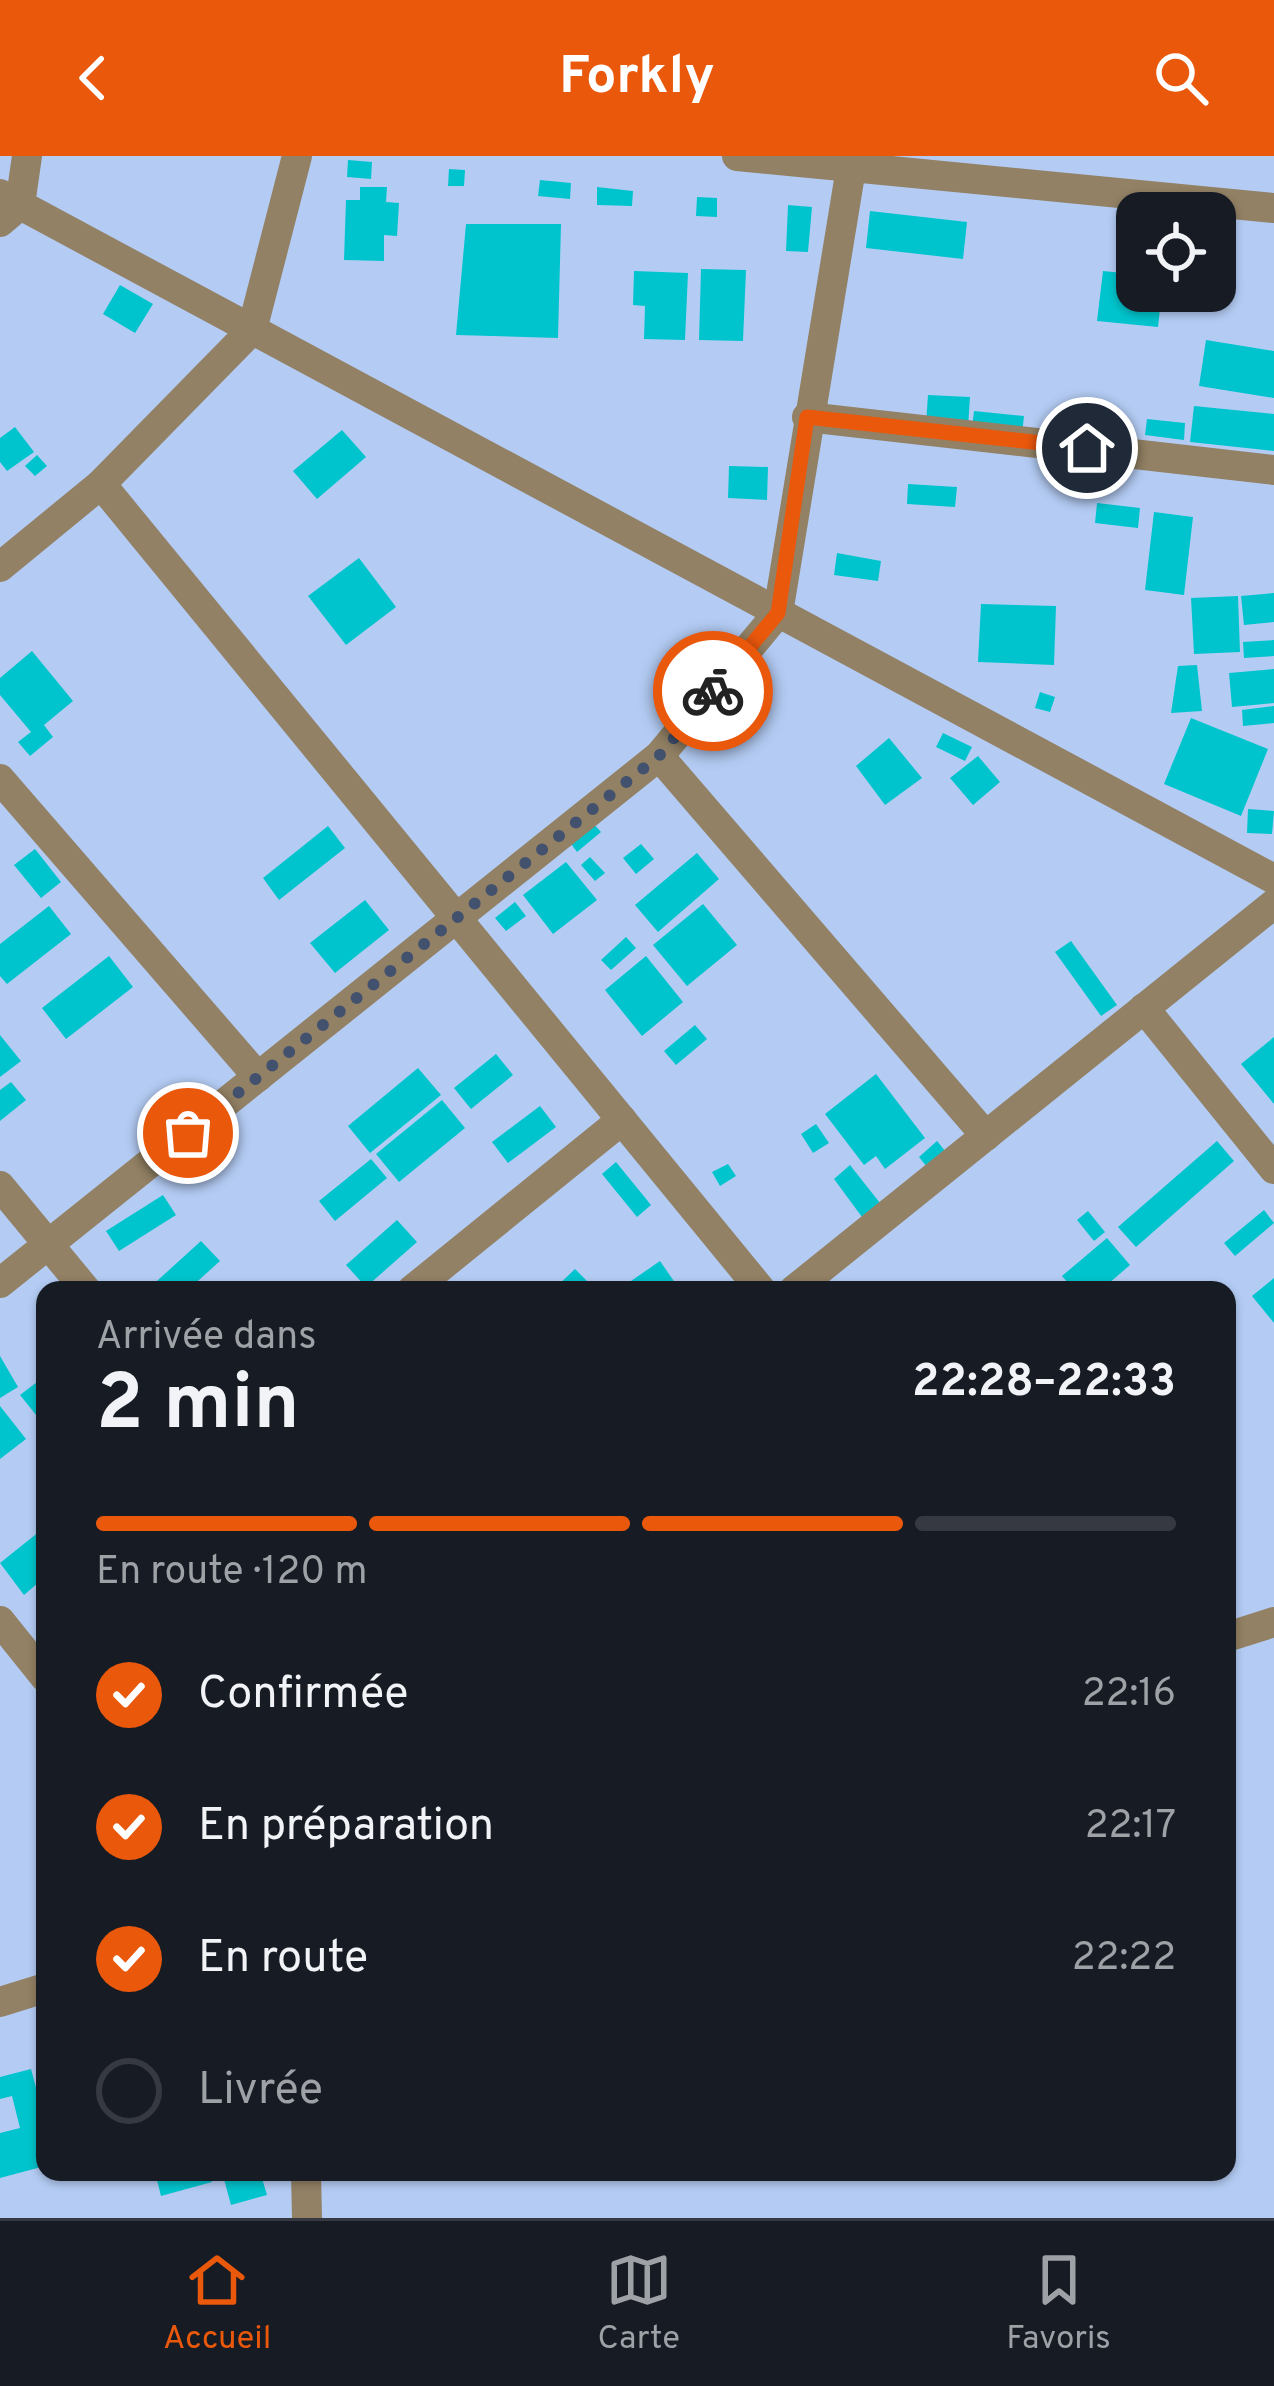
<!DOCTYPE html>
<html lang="fr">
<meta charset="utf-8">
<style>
:root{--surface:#171b24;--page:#20242c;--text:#f1f3f6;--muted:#9ea1a6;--line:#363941;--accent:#ea580c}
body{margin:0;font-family:Overpass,sans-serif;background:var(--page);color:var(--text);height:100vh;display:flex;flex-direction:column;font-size:45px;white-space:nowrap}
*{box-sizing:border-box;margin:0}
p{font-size:39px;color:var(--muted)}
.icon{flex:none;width:66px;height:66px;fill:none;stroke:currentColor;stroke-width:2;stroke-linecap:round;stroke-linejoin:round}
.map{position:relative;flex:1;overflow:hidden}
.panel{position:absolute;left:36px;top:1125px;width:1200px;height:900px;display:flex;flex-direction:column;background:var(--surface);border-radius:24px;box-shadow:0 3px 9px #0004}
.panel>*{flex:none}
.tools{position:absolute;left:1116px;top:36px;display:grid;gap:24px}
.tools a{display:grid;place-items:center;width:120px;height:120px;border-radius:24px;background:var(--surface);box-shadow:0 3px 9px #0004;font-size:60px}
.pin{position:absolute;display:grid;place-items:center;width:102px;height:102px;color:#fff;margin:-51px;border:6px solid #fff;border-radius:50%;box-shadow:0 3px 12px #0007}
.courier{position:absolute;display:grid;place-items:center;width:120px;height:120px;margin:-60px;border:9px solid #ea580c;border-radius:50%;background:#fff;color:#222;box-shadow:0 3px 15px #0007}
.summary em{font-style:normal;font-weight:700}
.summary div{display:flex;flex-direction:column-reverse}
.summary{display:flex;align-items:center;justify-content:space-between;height:204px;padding:0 60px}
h1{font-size:78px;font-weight:700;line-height:90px}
.bar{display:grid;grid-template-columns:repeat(4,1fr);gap:18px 12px;align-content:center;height:144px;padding:0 60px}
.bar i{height:15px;border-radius:9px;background:var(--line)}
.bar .current{background:var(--accent)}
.bar p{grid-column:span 4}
ol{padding:0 60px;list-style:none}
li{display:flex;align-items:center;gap:36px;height:132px}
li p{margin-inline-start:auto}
li .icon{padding:12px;border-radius:50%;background:var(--accent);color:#fff;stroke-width:4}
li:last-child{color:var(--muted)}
li i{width:66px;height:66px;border:6px solid var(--line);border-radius:50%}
header{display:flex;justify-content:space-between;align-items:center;height:156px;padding:0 60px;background:var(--accent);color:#fff;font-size:54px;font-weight:700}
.menu{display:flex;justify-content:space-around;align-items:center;height:168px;border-top:3px solid var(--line);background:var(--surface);font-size:33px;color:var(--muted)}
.menu a{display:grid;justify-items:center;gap:6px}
.menu .current{color:var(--accent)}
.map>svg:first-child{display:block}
.building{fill:#00c4cd}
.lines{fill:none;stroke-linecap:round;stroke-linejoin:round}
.minor{stroke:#928164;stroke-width:30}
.tertiary{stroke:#928164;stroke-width:30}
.done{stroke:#42516e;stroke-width:12;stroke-dasharray:0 21.6}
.route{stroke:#ea580c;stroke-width:15}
</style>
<header><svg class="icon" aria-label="back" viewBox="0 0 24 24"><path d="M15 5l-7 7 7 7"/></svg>Forkly<svg class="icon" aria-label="search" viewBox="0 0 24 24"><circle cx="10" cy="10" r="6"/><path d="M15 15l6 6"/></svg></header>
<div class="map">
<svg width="1274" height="2062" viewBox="0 0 1274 2062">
<rect width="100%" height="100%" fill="#b4ccf4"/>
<g class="building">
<polygon points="348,4 372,6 371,23 347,21"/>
<polygon points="449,13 465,14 464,30 448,30"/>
<polygon points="540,24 571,27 570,43 538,40"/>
<polygon points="360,31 387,31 386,46 399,47 397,80 384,79 384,105 344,104 346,44 360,44"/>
<polygon points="597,31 633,35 632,50 597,49"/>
<polygon points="697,41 717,42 717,61 696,60"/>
<polygon points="788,49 812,51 808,96 786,95"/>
<polygon points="870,55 967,66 963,103 866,92"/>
<polygon points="466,68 561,68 558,182 456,179"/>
<polygon points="1124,104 1137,106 1137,135 1162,135 1158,171 1097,165 1103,115 1123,117"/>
<polygon points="701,113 746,114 743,185 699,184"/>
<polygon points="634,115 688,117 685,184 644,183 645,150 633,149"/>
<polygon points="120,129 153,148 135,177 103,158"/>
<polygon points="1206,184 1274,195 1274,242 1199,230"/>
<polygon points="928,239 970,241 968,271 926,268"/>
<polygon points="1194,250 1274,258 1274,295 1190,286"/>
<polygon points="974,255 1024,260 1022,278 972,272"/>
<polygon points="1147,263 1185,267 1184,284 1145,279"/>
<polygon points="15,271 34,296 7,315 0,306 0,282"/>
<polygon points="342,274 366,301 317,343 293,315"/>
<polygon points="37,299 47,310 35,320 25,310"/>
<polygon points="729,310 768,311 767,344 728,342"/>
<polygon points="908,328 957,331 955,351 907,348"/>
<polygon points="1097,347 1140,352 1138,372 1095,367"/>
<polygon points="1154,356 1193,361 1184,439 1145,434"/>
<polygon points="837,397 881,405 878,425 834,419"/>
<polygon points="359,402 396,451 346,489 308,440"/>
<polygon points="1274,437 1274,466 1244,469 1241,440"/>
<polygon points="1238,440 1240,496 1194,498 1191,442"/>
<polygon points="981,448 1056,450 1054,509 978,506"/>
<polygon points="1274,484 1274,500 1244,502 1243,486"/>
<polygon points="32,495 73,545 44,569 53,581 30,600 18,586 31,576 0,539 0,522"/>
<polygon points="1197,509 1202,555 1171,557 1178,510"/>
<polygon points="1274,513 1274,547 1232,551 1229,517"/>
<polygon points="1040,536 1055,541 1050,556 1035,552"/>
<polygon points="1274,550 1274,567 1243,570 1242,554"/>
<polygon points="1191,562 1268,593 1241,660 1164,628"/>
<polygon points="943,577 972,591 965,605 936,591"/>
<polygon points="889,582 922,622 885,649 856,610"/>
<polygon points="978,600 1000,626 973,649 950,622"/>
<polygon points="1248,653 1274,655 1272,678 1247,677"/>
<polygon points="591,665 601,676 577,696 569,685"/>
<polygon points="328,670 345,692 279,744 263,722"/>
<polygon points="641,688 654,703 636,718 623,702"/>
<polygon points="35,693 61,726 41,742 14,709"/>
<polygon points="697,697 719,723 658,776 635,749"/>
<polygon points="590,701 605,717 595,725 581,709"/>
<polygon points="566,706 597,744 553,778 523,739"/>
<polygon points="365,744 389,774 335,817 310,787"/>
<polygon points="515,746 526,760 506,775 495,762"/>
<polygon points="703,748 737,789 687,830 653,789"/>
<polygon points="49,750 71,778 7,828 0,820 0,788"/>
<polygon points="626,781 636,792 611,814 601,804"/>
<polygon points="1071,785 1117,849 1101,860 1055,796"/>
<polygon points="109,800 133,831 66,883 42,852"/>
<polygon points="646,800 683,846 642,880 605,834"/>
<polygon points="695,869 707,883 676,909 664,895"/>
<polygon points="0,879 21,905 0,921"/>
<polygon points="1274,881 1274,948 1241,908"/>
<polygon points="496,898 513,919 471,953 454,932"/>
<polygon points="418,912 441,939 370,997 348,970"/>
<polygon points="876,918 925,982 885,1013 876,1000 864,1009 825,958"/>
<polygon points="11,926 26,944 0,965 0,934"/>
<polygon points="442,944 465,972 399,1026 376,998"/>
<polygon points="540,950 556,971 508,1007 492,986"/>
<polygon points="816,968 829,987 813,997 801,978"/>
<polygon points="937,985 950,1001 931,1016 919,1001"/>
<polygon points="1217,985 1234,1005 1136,1091 1118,1071"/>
<polygon points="371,1003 387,1022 335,1065 319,1045"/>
<polygon points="616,1006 651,1049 637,1061 602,1018"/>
<polygon points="728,1008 736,1020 720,1030 712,1016"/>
<polygon points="850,1009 880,1047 862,1061 834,1023"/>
<polygon points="163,1039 176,1059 119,1095 106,1075"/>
<polygon points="1264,1054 1274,1067 1235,1100 1224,1087"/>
<polygon points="1088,1055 1105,1076 1094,1085 1077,1064"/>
<polygon points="397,1064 417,1086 366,1131 346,1109"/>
<polygon points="1107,1082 1130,1109 1101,1134 1074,1134 1062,1120"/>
<polygon points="201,1085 220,1105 188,1134 147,1134"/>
<polygon points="660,1105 680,1134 618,1134"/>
<polygon points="575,1113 596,1134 553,1134"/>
<polygon points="1274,1122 1274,1167 1252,1140"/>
<polygon points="0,1200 18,1231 0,1242"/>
<polygon points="45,1220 45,1270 20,1239"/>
<polygon points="0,1250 26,1283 0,1303"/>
<polygon points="45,1371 45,1421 24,1439 0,1407"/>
<polygon points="31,1913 45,1965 45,2010 0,2022 0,1977 20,1972 12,1940 0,1943 0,1921"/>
<polygon points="155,2016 209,2016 212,2026 161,2040"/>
<polygon points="222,2016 260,2016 267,2039 231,2049"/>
</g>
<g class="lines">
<g class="minor">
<polyline points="737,0 1274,52"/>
<polyline points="0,38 1274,723"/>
<polyline points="0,66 20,49 27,0"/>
<polyline points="807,261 1274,314"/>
<polyline points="101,328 761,1134"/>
<polyline points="0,411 101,328 252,174 297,0"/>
<polyline points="659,600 986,980"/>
<polyline points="0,623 258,921"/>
<polyline points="1144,852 1274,1013"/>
<polyline points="0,1030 86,1134"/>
<polyline points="0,1127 659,600 778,457 853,0"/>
<polyline points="412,1134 622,964"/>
<polyline points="794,1134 1274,748"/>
<polyline points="0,1465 45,1521"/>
<polyline points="306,2016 307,2062"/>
</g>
<g class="tertiary">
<polyline points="1227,1481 1274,1466"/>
<polyline points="0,1846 45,1832"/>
</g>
</g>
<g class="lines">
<polyline class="done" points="188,977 659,600 713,535"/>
<polyline class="route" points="713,535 778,457 807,261 1087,292"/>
</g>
</svg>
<div class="tools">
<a><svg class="icon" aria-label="locate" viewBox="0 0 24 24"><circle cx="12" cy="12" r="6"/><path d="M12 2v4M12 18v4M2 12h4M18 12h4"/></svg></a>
</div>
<div class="pin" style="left:188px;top:977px;background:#ea580c"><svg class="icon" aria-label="bag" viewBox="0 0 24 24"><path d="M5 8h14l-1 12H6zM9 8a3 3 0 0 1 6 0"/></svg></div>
<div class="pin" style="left:1087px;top:292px;background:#1f2937"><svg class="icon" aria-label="home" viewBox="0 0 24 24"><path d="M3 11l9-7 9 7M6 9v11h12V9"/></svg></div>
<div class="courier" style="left:713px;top:535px"><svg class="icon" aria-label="bike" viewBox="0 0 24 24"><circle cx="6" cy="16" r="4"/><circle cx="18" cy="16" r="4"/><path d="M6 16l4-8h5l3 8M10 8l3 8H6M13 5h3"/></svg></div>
<section class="panel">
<div class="summary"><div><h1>2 min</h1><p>Arrivée dans</p></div><em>22:28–22:33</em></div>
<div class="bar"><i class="current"></i><i class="current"></i><i class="current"></i><i></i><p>En route · 120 m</p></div>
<ol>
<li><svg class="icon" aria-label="check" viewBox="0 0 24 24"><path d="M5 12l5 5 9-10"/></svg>Confirmée<p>22:16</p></li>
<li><svg class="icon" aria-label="check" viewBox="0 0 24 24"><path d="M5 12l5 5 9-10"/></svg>En préparation<p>22:17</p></li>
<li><svg class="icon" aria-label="check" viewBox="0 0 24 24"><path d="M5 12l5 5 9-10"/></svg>En route<p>22:22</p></li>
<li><i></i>Livrée</li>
</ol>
</section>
</div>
<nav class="menu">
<a class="current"><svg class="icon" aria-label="home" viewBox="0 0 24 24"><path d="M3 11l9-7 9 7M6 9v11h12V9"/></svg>Accueil</a>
<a><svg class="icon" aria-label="map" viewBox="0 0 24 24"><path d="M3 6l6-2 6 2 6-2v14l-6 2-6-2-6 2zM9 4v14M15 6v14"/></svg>Carte</a>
<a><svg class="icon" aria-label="saved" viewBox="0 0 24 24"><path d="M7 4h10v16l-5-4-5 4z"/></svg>Favoris</a>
</nav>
